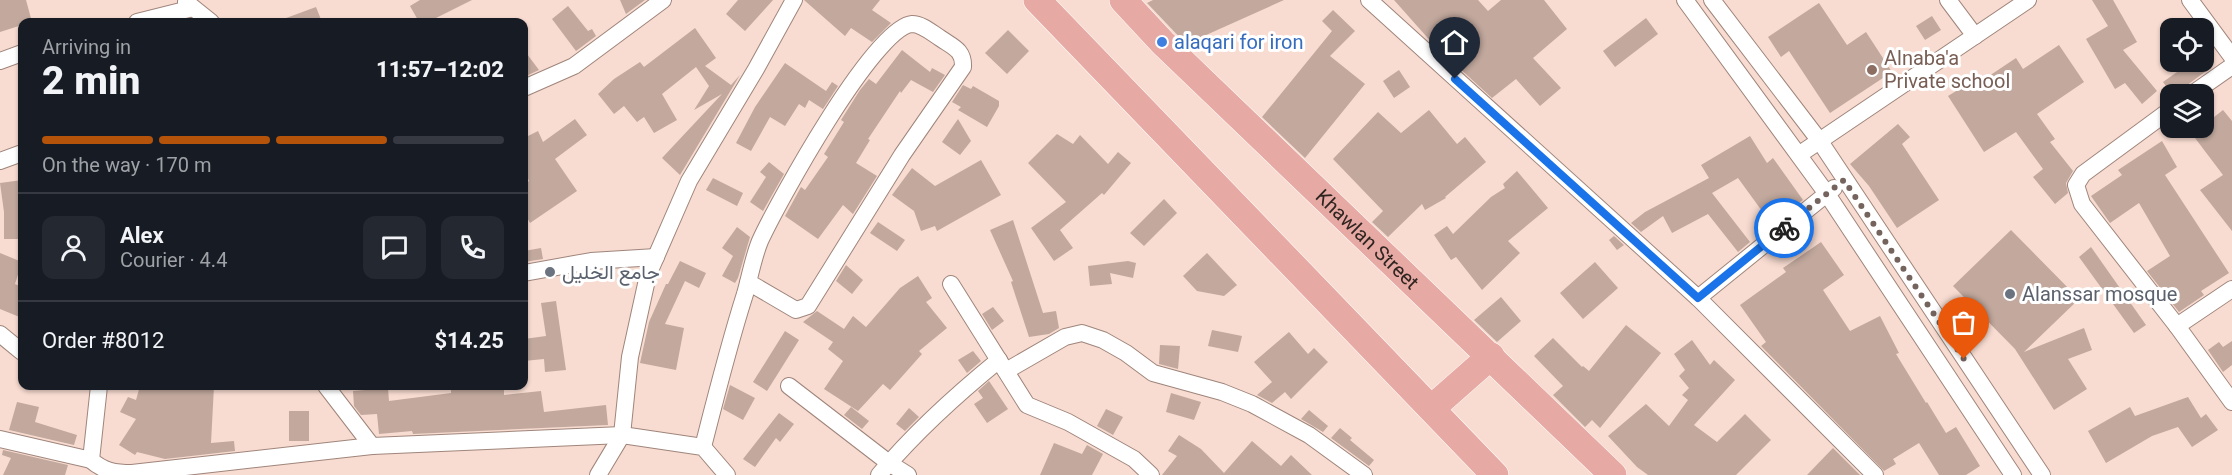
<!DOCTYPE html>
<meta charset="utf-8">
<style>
:root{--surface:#171b24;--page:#242831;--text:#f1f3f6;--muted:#9ea1a6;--line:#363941;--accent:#b45309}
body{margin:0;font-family:Roboto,Vazirmatn,sans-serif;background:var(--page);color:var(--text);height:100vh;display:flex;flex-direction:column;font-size:22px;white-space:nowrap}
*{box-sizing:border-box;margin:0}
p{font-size:20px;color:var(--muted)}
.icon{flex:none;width:33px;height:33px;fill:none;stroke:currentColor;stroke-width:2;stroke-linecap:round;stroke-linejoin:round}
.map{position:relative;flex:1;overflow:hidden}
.panel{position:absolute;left:18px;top:18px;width:510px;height:372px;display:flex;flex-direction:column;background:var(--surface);border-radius:12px;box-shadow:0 2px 4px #0004}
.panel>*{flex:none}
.tools{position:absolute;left:2160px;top:18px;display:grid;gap:12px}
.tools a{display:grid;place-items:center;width:54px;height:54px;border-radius:12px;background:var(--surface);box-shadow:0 2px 4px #0004;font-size:30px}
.pin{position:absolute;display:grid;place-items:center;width:51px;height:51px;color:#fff;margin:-62px -26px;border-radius:50% 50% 50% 0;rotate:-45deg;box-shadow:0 0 6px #0007}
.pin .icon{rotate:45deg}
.courier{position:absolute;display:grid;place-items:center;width:60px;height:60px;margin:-30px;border:4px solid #1a73e8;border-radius:50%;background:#fff;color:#222;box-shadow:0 2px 8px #0007}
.head em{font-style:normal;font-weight:800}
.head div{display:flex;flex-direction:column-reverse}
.head{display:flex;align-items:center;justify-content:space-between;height:102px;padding:0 24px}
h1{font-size:39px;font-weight:800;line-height:45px}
.bar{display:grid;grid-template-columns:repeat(4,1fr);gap:9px 6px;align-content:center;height:72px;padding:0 24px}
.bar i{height:8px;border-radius:4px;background:var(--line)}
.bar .selected{background:var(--accent)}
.bar p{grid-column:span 4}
.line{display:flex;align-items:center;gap:15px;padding:0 24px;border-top:2px solid var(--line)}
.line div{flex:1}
.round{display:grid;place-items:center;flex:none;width:63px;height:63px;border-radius:12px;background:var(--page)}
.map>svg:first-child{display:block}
.building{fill:#c2a89d}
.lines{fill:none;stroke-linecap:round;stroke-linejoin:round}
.minor-casing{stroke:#9f857b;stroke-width:18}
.primary-casing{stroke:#fff;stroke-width:28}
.minor{stroke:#fff;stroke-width:16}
.primary{stroke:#e6a9a4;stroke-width:27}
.done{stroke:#75645e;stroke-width:6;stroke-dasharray:0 10.8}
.route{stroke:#1a73e8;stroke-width:8}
.shop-dot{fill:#3f7fe0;stroke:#fff;stroke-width:2}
.education-dot{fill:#8d6e63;stroke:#fff;stroke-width:2}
.worship-dot{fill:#6b7280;stroke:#fff;stroke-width:2}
.labels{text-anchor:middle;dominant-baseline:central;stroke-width:6;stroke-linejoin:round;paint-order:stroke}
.shop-label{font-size:20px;fill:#366cbe;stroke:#fff;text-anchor:start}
.education-label{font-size:20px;fill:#785e54;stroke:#fff;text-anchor:start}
.street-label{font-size:20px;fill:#2f2420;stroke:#fff}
.worship-label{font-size:20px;fill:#5b616d;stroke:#fff;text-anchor:start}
</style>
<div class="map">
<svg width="2232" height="475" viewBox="0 0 2232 475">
<rect width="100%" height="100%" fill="#f8dcd1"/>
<g class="building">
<polygon points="0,0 26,0 32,22 22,22 22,25 0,32"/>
<polygon points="420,0 472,0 428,22 419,22 410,6"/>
<polygon points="620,0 645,0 626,14"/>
<polygon points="738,0 773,0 745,31 726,14"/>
<polygon points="804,0 880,0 872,10 891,23 872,42 851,28 845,36"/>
<polygon points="1153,0 1284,0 1186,44 1147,3"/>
<polygon points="1394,0 1478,0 1488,11 1501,0 1544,0 1567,29 1533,58 1561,88 1540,106 1516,79 1492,98 1434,45"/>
<polygon points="2092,0 2113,0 2137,42 2123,50 2157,91 2142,104 2125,83 2115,89 2086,39 2108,26"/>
<polygon points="1819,3 1847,45 1866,32 1892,72 1830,113 1789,51 1781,57 1768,37"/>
<polygon points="568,6 588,31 592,29 596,36 576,51 552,19"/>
<polygon points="316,7 322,22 278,22 278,21"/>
<polygon points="1333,10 1355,31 1330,56 1365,84 1305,158 1262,117 1332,31 1322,21"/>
<polygon points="1932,16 1941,30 1925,40 1916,26"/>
<polygon points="1646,18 1658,34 1615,67 1603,51"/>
<polygon points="695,28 716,58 705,66 731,85 740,75 680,175 662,158 722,94 694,110 709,86 696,67 662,94 677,120 654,133 644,117 637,122 624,106 614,114 598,94 614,79 640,62 644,67"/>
<polygon points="1008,30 1029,51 1007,74 985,53"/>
<polygon points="2059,45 2084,82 2037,114 2055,139 2050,142 2073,171 2066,183 2068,193 2055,204 2033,177 2043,169 2016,132 1984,152 1948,96 1966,85 1968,90 2016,58 2023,69"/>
<polygon points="524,50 539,70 524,77"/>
<polygon points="902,50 930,72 932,68 945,75 933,92 911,80 901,93 900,91 868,139 870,140 856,163 877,176 853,214 843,205 818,239 785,216 801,187 805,190 828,157 824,154 844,122 841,120 860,90 869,79 876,84"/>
<polygon points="2191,62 2198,62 2206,71 2186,86 2182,94 2172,94 2163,82"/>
<polygon points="785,63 826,91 832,82 838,86 823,109 809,100 805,108 799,104 785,126 770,117 751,151 736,143 755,107"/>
<polygon points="1399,70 1410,87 1394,98 1383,81"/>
<polygon points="963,85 971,89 973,86 999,101 999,106 987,127 958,110 961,107 952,102"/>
<polygon points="1429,110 1457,144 1465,137 1486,162 1445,197 1446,198 1425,210 1422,204 1388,237 1372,222 1383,211 1333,159 1378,112 1401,133"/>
<polygon points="2223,110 2232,121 2232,231 2200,190 2223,175 2192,134 2204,128 2204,125"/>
<polygon points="575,119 587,135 555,159 577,191 530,223 524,212 524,185 529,181 524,169 524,138 538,131 543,142"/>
<polygon points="958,119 971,141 960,155 942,142"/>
<polygon points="1898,124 1910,137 1902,144 1939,200 1897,228 1869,186 1850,164"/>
<polygon points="1057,134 1073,144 1080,135 1108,164 1118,152 1131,163 1104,195 1102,193 1060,230 1073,248 1054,261 1031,228 1066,202 1028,163"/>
<polygon points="1750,136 1767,163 1773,158 1803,200 1770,222 1738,178 1712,193 1750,242 1738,252 1708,214 1672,233 1663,216 1641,232 1631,223 1645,212 1709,178 1701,165"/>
<polygon points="2162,141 2177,167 2165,175 2229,273 2201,291 2204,295 2179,312 2147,271 2170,256 2139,203 2110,223 2091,196 2122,175 2118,170"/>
<polygon points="981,160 1001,195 937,231 935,226 921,231 914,211 892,195 912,168 935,186"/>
<polygon points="769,162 784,174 763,211 750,202 766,177 760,172"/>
<polygon points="1517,171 1548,208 1508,241 1520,253 1482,290 1456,257 1451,260 1434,235 1447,226 1453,234 1491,197 1505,188 1503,184"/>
<polygon points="713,178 743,193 737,206 706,190"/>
<polygon points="22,180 22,239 4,239 4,212 0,183"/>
<polygon points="1164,199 1177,213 1144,246 1130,233"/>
<polygon points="1013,220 1043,313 1056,311 1059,328 1049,334 1029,337 1011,282 1013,281 990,230"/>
<polygon points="878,222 905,240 897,251 870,233"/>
<polygon points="737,227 750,237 738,278 735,283 722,276 733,256 722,248"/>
<polygon points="2011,230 2079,299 2024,352 2084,328 2092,350 2068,359 2087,389 2054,410 2015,349 1953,286"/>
<polygon points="1614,236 1624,245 1617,250 1609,240"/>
<polygon points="1821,242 1844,275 1823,290 1850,331 1880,316 1899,353 1896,354 1926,403 1927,402 1946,433 1956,427 1980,466 1966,475 1939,475 1919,443 1893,459 1896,464 1884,471 1761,346 1766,342 1740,305 1786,272 1783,268"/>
<polygon points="2091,247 2146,325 2134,333 2079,257"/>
<polygon points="541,248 543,259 524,262 524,251"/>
<polygon points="0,253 22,262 15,284 22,287 22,318 0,309"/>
<polygon points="1207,253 1237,285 1224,296 1197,291 1183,276"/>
<polygon points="680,261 706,273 699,288 685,281 665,324 684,328 676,370 640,363 649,322 666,284 668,284"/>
<polygon points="1128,261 1136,263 1133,278 1110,273 1112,284 1090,286 1088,266"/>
<polygon points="1595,262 1618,288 1583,319 1560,293"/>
<polygon points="846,265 863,280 852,294 836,281"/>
<polygon points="918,276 932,298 926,302 947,328 919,351 922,354 890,390 883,384 858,411 824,389 843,361 828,349 833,342 803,322 817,311 844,329 853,316 866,327 900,288"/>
<polygon points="1501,297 1521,321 1497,342 1474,320"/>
<polygon points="556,301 566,370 545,372 544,359 524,361 524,339 546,336 541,303"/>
<polygon points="993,307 1004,321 992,330 982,314"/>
<polygon points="1626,325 1661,353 1600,428 1592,420 1585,427 1553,395 1563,386 1534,356 1553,338 1582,367 1583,366 1589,371"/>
<polygon points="1212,330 1242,336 1238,352 1208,346"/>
<polygon points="785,331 799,340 767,391 753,382"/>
<polygon points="1289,332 1308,354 1314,348 1328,362 1291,399 1285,392 1272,403 1257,395 1272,382 1254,362"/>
<polygon points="1692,340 1710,365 1714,360 1735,380 1694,425 1717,442 1745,414 1771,440 1736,475 1648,475 1637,467 1608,436 1646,404 1669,426 1688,400 1682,395 1689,388 1679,376 1685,370 1674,354"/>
<polygon points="2232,341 2232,365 2223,372 2208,350 2219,342 2223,347"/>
<polygon points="1160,345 1180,346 1178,369 1159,364"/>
<polygon points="973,351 981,361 967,373 958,360"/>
<polygon points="989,381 1008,409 987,423 974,404 983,398 978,391"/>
<polygon points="730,385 755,398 743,420 723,409"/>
<polygon points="140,386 214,386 211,443 234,441 235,451 165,459 137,452 135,455 119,445 136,419 120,412 128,397 136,400"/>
<polygon points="451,386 504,386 504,395 541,391 544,412 606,405 608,425 413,434 412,431 379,434 377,414 361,415 354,406 353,391 388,388 389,401 451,393"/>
<polygon points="1171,393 1201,402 1194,420 1166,412"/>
<polygon points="2188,397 2201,418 2206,414 2218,430 2192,447 2178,427 2152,436 2106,463 2088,431 2130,407 2135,416"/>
<polygon points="17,402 39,407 35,422 77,435 74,445 9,430"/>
<polygon points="851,407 869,421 862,429 844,415"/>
<polygon points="909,408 919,417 905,431 896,424"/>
<polygon points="1106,409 1123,417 1113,435 1097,426"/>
<polygon points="1309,410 1328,426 1323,432 1301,419"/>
<rect x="289" y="411" width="20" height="30"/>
<polygon points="779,413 794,424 780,442 776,438 755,467 743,459"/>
<polygon points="1340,428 1352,438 1350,440 1374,460 1369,466 1331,438"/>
<polygon points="1179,435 1201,449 1224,473 1252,441 1281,466 1291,455 1312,475 1162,475 1177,456 1168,451"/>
<polygon points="1054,443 1082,454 1087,445 1103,454 1092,475 1040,475"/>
<polygon points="1833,448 1860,475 1807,475"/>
<polygon points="3,450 68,465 65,475 3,475 11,458 2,455"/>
</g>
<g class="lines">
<g class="minor-casing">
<g id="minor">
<polyline points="1369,0 1698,298"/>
<polyline points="1685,0 1827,194 2013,475"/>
<polyline points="1712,0 1819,140 2042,475"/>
<polyline points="1948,0 1975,36"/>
<polyline points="2190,0 2232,57"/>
<polyline points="186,2 211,22"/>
<polyline points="137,22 193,8"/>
<polyline points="0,61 22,53"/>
<polyline points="524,88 574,66 663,0"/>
<polyline points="2192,94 2232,66"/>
<polyline points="2170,110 2083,174 2076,185 2082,204 2177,326 2232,402"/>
<polyline points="1800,154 2028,0"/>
<polyline points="0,161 22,153"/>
<polyline points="1834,188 1698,298 1875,475"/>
<polyline points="524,273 591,261 656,257"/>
<polyline points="951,284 1027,405 1068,422 1134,459 1151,475"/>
<polyline points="2177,326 2232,289"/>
<polyline points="0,334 22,352"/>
<polyline points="1006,371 1065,337 1082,333 1103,340 1126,353 1153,373 1222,392 1252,404 1309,435 1364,475"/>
<path d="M99 386 91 460C103 471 115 473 132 473L372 446 622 435 703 447 727 475"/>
<polyline points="326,386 372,446"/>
<polyline points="789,386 889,463 908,475"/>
<polyline points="0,439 91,460"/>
<path d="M703 447C716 396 729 344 745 294 750 277 753 258 760 241 777 204 874 27 912 24 922 24 932 33 940 38 953 47 964 50 963 67L902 155 808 306 796 310 748 282"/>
<polyline points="598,475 622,435 630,357 648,275 689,181 756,69 794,0"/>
<path d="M879 475C915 432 956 395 999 360"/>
</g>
</g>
<g class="primary-casing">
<g id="primary">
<polyline points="1037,0 1495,475"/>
<path id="s1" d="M1123 0 1163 43 1613 475"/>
<polyline points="1432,408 1491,356"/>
</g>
</g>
<use href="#minor" class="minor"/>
<use href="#primary" class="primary"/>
</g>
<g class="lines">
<polyline class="done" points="1784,228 1844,180 1964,359"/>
<polyline class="route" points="1455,79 1698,298 1784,228"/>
</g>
<circle class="shop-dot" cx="1162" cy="42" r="6"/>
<circle class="education-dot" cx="1872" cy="70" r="6"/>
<g class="worship-dot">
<circle cx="550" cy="272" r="6"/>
<circle cx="2010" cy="294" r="6"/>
</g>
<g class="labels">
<g class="shop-label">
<text x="1174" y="42">alaqari for iron</text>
</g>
<g class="education-label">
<text x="1884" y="58">Alnaba'a<tspan x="1884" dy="23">Private school</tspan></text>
</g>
<g class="street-label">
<text stroke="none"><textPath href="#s1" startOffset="342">Khawlan Street</textPath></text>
</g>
<g class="worship-label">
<text x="562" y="272">جامع الخليل</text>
<text x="2022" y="294">Alanssar mosque</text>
</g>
</g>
</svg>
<div class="tools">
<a><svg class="icon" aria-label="locate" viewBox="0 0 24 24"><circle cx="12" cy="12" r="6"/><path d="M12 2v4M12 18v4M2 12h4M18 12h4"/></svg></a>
<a><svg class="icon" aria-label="layers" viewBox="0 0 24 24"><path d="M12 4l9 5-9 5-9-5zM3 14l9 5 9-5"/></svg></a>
</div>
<div class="pin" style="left:1964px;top:359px;background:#ea580c"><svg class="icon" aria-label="bag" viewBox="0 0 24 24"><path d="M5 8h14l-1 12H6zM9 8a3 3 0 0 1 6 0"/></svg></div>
<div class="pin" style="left:1455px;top:79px;background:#1f2937"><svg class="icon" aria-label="home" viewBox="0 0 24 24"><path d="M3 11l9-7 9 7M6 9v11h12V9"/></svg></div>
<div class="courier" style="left:1784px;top:228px"><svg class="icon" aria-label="bike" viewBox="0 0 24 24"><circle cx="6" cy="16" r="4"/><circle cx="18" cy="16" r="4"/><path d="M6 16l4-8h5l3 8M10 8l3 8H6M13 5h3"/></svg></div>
<section class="panel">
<div class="head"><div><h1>2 min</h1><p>Arriving in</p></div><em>11:57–12:02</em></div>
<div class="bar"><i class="selected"></i><i class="selected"></i><i class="selected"></i><i></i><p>On the way · 170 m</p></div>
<div class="line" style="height:108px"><a class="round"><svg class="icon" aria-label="person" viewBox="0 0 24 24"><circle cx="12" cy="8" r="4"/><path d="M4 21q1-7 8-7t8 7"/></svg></a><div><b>Alex</b><p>Courier · 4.4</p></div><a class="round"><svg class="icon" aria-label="chat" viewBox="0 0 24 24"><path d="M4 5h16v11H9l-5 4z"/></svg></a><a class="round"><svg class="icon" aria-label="phone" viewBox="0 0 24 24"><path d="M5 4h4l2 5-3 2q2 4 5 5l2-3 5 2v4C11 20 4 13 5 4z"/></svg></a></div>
<div class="line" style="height:78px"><div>Order #8012</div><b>$14.25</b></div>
</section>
</div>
